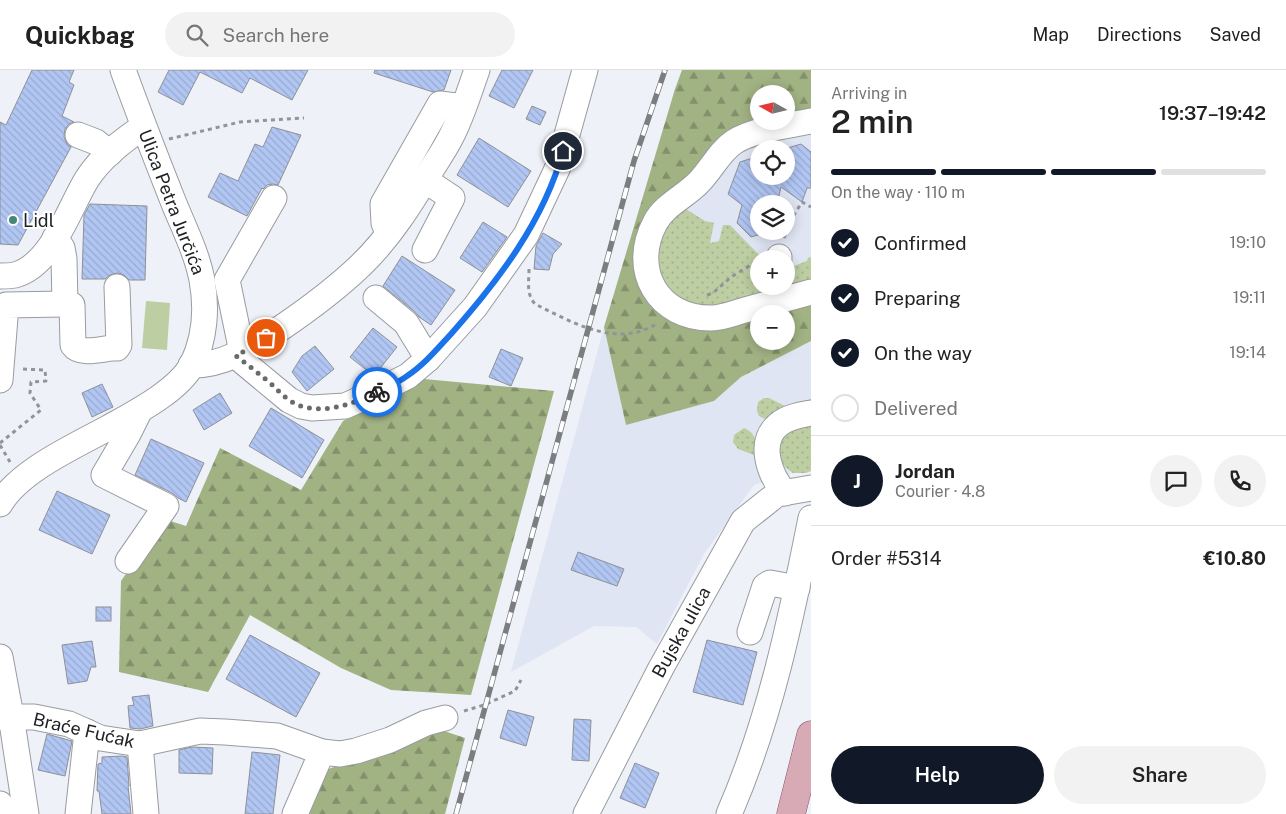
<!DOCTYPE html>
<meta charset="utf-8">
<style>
:root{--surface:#fff;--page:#f2f2f2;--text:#222;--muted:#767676;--line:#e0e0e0;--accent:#111827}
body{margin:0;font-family:"Public Sans",sans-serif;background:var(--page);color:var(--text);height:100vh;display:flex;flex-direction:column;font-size:19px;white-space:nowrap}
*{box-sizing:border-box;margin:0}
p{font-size:16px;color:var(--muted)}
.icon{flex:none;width:28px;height:28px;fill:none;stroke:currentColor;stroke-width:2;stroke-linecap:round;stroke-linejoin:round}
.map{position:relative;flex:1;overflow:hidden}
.details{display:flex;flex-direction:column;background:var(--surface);width:475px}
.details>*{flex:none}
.needle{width:32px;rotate:278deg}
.fabs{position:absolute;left:750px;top:15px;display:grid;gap:10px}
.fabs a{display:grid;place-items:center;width:45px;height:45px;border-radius:50%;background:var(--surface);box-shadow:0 2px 12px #0003;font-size:25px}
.pin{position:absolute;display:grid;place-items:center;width:42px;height:42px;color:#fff;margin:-21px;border:2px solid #fff;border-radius:50%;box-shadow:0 1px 5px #0007}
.courier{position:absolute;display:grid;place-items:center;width:50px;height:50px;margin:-25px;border:4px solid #1a73e8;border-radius:50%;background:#fff;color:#222;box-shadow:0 1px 6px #0007}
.head em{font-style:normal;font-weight:600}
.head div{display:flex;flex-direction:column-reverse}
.head{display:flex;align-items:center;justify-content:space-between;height:85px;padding:0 20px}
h1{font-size:32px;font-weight:600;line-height:38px}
.bar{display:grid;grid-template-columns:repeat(4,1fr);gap:8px 5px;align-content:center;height:60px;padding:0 20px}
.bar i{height:6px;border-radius:4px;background:var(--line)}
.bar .current{background:var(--accent)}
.bar p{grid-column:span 4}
.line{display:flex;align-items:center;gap:12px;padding:0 20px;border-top:1px solid var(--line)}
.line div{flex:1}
.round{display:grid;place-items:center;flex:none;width:52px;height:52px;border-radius:26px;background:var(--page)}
ol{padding:0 20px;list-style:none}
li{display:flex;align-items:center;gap:15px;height:55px}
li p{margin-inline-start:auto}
li .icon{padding:5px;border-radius:50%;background:var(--accent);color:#fff;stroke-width:4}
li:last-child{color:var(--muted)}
li i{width:28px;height:28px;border:2px solid var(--line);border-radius:50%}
.button{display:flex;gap:10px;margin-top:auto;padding:10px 20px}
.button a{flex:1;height:58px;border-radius:30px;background:var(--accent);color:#fff;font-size:20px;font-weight:600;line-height:58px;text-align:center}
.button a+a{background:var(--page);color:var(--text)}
header{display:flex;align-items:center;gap:30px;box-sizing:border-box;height:70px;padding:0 25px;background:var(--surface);border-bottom:1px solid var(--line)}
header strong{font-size:24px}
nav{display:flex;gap:28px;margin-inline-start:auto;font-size:18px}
.search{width:350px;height:45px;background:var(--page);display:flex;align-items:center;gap:12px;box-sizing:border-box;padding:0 18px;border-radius:28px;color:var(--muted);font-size:19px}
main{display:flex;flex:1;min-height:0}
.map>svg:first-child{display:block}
.built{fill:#dfe5f2;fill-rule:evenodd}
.grass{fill:url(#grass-dots)}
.forest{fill:url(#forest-firs)}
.garden{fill:#bdcea2}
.building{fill:url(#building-back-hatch);stroke:#8e9096}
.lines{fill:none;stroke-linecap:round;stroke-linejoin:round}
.minor-casing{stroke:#989ba0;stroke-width:27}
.major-casing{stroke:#855561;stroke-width:29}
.path{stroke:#919498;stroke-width:3;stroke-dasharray:4 4;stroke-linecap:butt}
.minor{stroke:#fff;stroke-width:25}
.major{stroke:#d7aab5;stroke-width:28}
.rail-casing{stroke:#7b7d81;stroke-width:5.5}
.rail{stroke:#fff;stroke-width:4;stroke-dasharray:11;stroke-linecap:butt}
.done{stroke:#686a6d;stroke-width:5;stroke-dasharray:0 9}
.route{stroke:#1a73e8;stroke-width:6}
.poi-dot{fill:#448677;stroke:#fff;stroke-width:2}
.labels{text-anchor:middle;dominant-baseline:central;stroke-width:4;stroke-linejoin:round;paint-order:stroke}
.street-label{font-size:18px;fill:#202123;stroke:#fff}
.poi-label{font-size:18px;fill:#202123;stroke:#fff;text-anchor:start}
</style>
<header>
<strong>Quickbag</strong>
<div class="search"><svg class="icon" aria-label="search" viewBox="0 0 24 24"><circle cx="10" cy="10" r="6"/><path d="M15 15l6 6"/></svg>Search here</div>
<nav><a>Map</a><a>Directions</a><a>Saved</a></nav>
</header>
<main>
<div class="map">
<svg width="811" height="744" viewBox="0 0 811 744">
<defs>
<pattern id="grass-dots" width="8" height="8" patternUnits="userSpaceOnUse" patternTransform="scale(1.25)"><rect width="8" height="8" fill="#bdcea2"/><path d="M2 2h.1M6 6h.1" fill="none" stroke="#a2b18b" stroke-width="1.8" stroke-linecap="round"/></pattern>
<pattern id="forest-firs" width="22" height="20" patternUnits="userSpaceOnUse" patternTransform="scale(1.25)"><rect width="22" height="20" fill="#a1b283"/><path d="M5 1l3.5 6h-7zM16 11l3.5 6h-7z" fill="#83906b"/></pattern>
<pattern id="building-back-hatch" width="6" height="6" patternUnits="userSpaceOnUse" patternTransform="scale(1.25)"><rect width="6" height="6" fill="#b1c6f3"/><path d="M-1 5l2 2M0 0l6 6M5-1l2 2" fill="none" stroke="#98aad0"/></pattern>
</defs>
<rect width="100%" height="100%" fill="#eef1f7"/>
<g class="built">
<path d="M811 43V232L769 244 640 173 686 112ZM759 79H786V106H759ZM759 134H786V161H759ZM759 189H786V216H759Z"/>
<polygon points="604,257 626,355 714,331 741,307 811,271 811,401 806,403 793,403 754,415 704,484 657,574 636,557 594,556 511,602"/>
</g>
<g class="grass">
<polygon points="681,136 705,151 714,153 710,173 719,171 723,155 730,155 763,189 759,189 759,216 763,216 761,224 757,229 694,239 662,215 654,180 660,158"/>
<polygon points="811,187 811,209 795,214 790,212 786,199 807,191 808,188"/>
<polygon points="764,328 769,328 785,336 811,329 811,335 767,350 759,346 757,341 758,332"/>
<path d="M811 355V401L806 403H793C789 400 784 397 782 392 775 381 781 366 791 361 797 358 804 357 811 355Z"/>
<path d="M744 358C757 363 757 375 759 387L738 379 733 372 734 365Z"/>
</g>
<g class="forest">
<polygon points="682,0 811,0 811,43 786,47 786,24 759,24 759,51 653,139 650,227 759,247 759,271 786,271 786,244 769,244 811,232 811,271 741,307 714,331 626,355 604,257 675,19"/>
<polygon points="424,309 554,321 471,625 391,620 341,598 250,545 208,622 119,602 121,511 164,449 186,456 220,378 301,420 343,351"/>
<polygon points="435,658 465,668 445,744 308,744 321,702"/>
</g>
<polygon class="garden" points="146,231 170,233 167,280 142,278"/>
<g class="building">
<polygon points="32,0 74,0 69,12 74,15 62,46 74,52 69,54 65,59 64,67 67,74 71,77 18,175 0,174 0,52 6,55"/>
<polygon points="169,0 308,0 292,30 250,8 242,23 200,2 183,35 158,22"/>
<polygon points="375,0 451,0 444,20 433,22 374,3"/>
<polygon points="502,0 533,0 514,38 489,26"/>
<polygon points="532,36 546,42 540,55 526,49"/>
<polygon points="272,57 301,65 278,115 273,114 267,115 263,119 262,118 247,146 208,127 220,103 238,111 255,74 263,77"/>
<polygon points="479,68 531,101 508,137 457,105"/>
<polygon points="801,74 811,82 811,118 807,118 802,132 781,117 777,134 759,134 759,161 771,161 751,167 737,153 742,135 728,124 740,92 759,86 759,106 786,106 786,79 784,79"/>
<polygon points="90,134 147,136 145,210 129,210 124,205 117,203 110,205 105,209 82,209 84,145"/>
<polygon points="483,152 507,167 482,202 460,188"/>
<polygon points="543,163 562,174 553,184 549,200 534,199 536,176"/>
<polygon points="402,186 455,220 431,255 419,247 415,242 383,216"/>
<polygon points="373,258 397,277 374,306 350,287"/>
<polygon points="315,276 334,299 307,321 292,302 302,286"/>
<polygon points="501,279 523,288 511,316 489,307"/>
<polygon points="102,314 113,337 92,347 82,323"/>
<polygon points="220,323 232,343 204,360 193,340"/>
<polygon points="271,338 324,370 302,408 249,376"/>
<polygon points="151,369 204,393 186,432 178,428 172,423 135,405"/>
<polygon points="57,421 110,445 92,484 39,460"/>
<polygon points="578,482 624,499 617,516 571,500"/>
<rect x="96" y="537" width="15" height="14"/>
<polygon points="250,565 320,603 296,647 226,609"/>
<polygon points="707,570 757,582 743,635 693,622"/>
<polygon points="92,571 96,597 91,597 87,611 68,614 62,575"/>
<polygon points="149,625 153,656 140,659 130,658 128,636 134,635 132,627"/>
<polygon points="508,640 534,647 526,676 500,668"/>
<polygon points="574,649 591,650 589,691 572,690"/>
<polygon points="47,664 72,671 65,706 38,700"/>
<polygon points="192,677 213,678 212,704 179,703 179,680"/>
<polygon points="252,682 280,685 273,744 245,744"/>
<polygon points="122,686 127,687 129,716 128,716 131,744 102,744 99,721 97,721 98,694 102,693 102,687"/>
<polygon points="635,693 659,703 645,738 620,728"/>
</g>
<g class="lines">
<g class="minor-casing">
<g id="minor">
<path d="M811 51C788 56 754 59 734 72 720 81 711 100 699 112 686 126 664 135 655 153 630 200 658 249 712 248 723 248 734 243 745 240 767 234 789 228 811 222"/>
<polyline points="78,65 96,72 110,83"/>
<polyline points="388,163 384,153 383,134 440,34 463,37"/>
<path d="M55 168 62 178 64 189 65 234 72 235 73 275C80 285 101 279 112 278H117L119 275 117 217"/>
<polyline points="425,180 452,128 425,110"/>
<polyline points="779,189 779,187"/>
<path d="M0 206C5 206 11 206 15 205 52 195 69 138 87 109 101 87 122 71 143 57"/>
<polyline points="376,228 406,253 428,289"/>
<polyline points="242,282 227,210 274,128"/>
<polyline points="236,286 289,330 301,336 312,338 345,336 372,324 408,306 428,289 475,237 526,165 558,97 585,0"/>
<path d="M191 295C225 296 253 276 281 258 309 239 337 218 361 195 390 167 411 133 431 100 438 89 445 79 451 67 462 46 469 22 477 0"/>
<polyline points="0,310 6,235 65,234"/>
<path d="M785 423C770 406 757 373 778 355 787 347 800 345 811 343"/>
<path d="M0 434C19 401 75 376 108 358 133 344 178 321 192 295 205 269 207 238 202 210 197 183 183 156 173 131 156 88 139 44 123 0"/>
<polyline points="128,491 166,436 104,405 128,364 140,340"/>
<polyline points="750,562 765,516 770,513 797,518"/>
<polyline points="0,587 11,646 26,744"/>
<polyline points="0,647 34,647 69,654 100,668 140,674 200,661 225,662 277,666 322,682 340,684 356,681 390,670 426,653 445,648"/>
<polyline points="140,674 146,744"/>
<polyline points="0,734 4,744"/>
<polyline points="78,744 87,662"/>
<polyline points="295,744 322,682"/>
<polyline points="586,744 661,598 743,451 777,424 811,418"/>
<path d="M729 744C770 650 791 549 811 448"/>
</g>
</g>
<g class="major-casing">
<polyline id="major" points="791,744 811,665"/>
</g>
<g class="path">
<polyline points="169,69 240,52 304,48"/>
<polyline points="784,168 792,148 802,132 811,137"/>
<path d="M529 199C529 212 526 224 535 234 573 253 618 279 658 253"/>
<polyline points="707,225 713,223 731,207 759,190"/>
<polyline points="0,373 41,340 30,323 31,312 46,311 45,300 21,299"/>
<polyline points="0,375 10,392"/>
<polyline points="464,641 484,635 515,621 521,610"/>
</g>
<use href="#minor" class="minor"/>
<use href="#major" class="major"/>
<g class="rail-casing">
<polyline id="rail" points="456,744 634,91 665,0"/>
</g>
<use href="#rail" class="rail"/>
</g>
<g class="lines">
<path class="done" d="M266 268 236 286C247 294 258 303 269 312 276 318 282 325 289 330 315 348 352 335 377 322"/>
<path class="route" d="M377 322C387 317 398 313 407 306 424 295 437 279 451 264 498 211 544 151 563 81"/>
</g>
<circle class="poi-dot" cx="13" cy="150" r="5"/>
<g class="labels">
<g class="street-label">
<text transform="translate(172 132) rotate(69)">Ulica Petra Jurčića</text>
<text transform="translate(681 562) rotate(-61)">Bujska ulica</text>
<text transform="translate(84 660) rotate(13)">Braće Fućak</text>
</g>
<g class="poi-label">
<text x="23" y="150">Lidl</text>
</g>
</g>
</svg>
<div class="fabs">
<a><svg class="needle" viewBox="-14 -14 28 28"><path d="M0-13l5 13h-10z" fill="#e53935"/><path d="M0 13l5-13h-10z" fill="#767676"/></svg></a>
<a><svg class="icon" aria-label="locate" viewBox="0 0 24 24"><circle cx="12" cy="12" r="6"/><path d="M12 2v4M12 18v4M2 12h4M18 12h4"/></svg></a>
<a><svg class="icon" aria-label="layers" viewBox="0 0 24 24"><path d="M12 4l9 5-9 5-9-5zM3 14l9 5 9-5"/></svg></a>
<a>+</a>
<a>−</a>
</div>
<div class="pin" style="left:266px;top:268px;background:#ea580c"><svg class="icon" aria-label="bag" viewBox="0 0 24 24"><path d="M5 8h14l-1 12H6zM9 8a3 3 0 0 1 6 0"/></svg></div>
<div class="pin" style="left:563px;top:81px;background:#1f2937"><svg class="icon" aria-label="home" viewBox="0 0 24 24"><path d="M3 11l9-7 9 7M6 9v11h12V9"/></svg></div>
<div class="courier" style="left:377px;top:322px"><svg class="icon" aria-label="bike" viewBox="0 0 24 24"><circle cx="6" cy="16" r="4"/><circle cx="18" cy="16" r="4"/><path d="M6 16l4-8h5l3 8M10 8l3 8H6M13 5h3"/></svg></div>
</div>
<section class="details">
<div class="head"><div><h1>2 min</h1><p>Arriving in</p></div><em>19:37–19:42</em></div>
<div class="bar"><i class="current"></i><i class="current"></i><i class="current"></i><i></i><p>On the way · 110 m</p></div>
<ol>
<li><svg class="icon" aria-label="check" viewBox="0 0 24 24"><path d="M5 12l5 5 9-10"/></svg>Confirmed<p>19:10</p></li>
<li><svg class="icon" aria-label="check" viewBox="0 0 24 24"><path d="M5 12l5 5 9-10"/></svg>Preparing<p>19:11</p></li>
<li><svg class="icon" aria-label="check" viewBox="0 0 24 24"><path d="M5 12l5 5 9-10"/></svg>On the way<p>19:14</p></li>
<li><i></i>Delivered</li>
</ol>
<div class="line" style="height:90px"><b class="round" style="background:var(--accent);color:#fff">J</b><div><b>Jordan</b><p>Courier · 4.8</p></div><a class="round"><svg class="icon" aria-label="chat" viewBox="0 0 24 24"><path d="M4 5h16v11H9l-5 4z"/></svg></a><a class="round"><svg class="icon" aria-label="phone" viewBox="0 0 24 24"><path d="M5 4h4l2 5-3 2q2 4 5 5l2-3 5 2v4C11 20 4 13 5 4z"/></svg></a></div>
<div class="line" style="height:65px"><div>Order #5314</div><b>€10.80</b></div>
<div class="button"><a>Help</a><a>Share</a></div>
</section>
</main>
